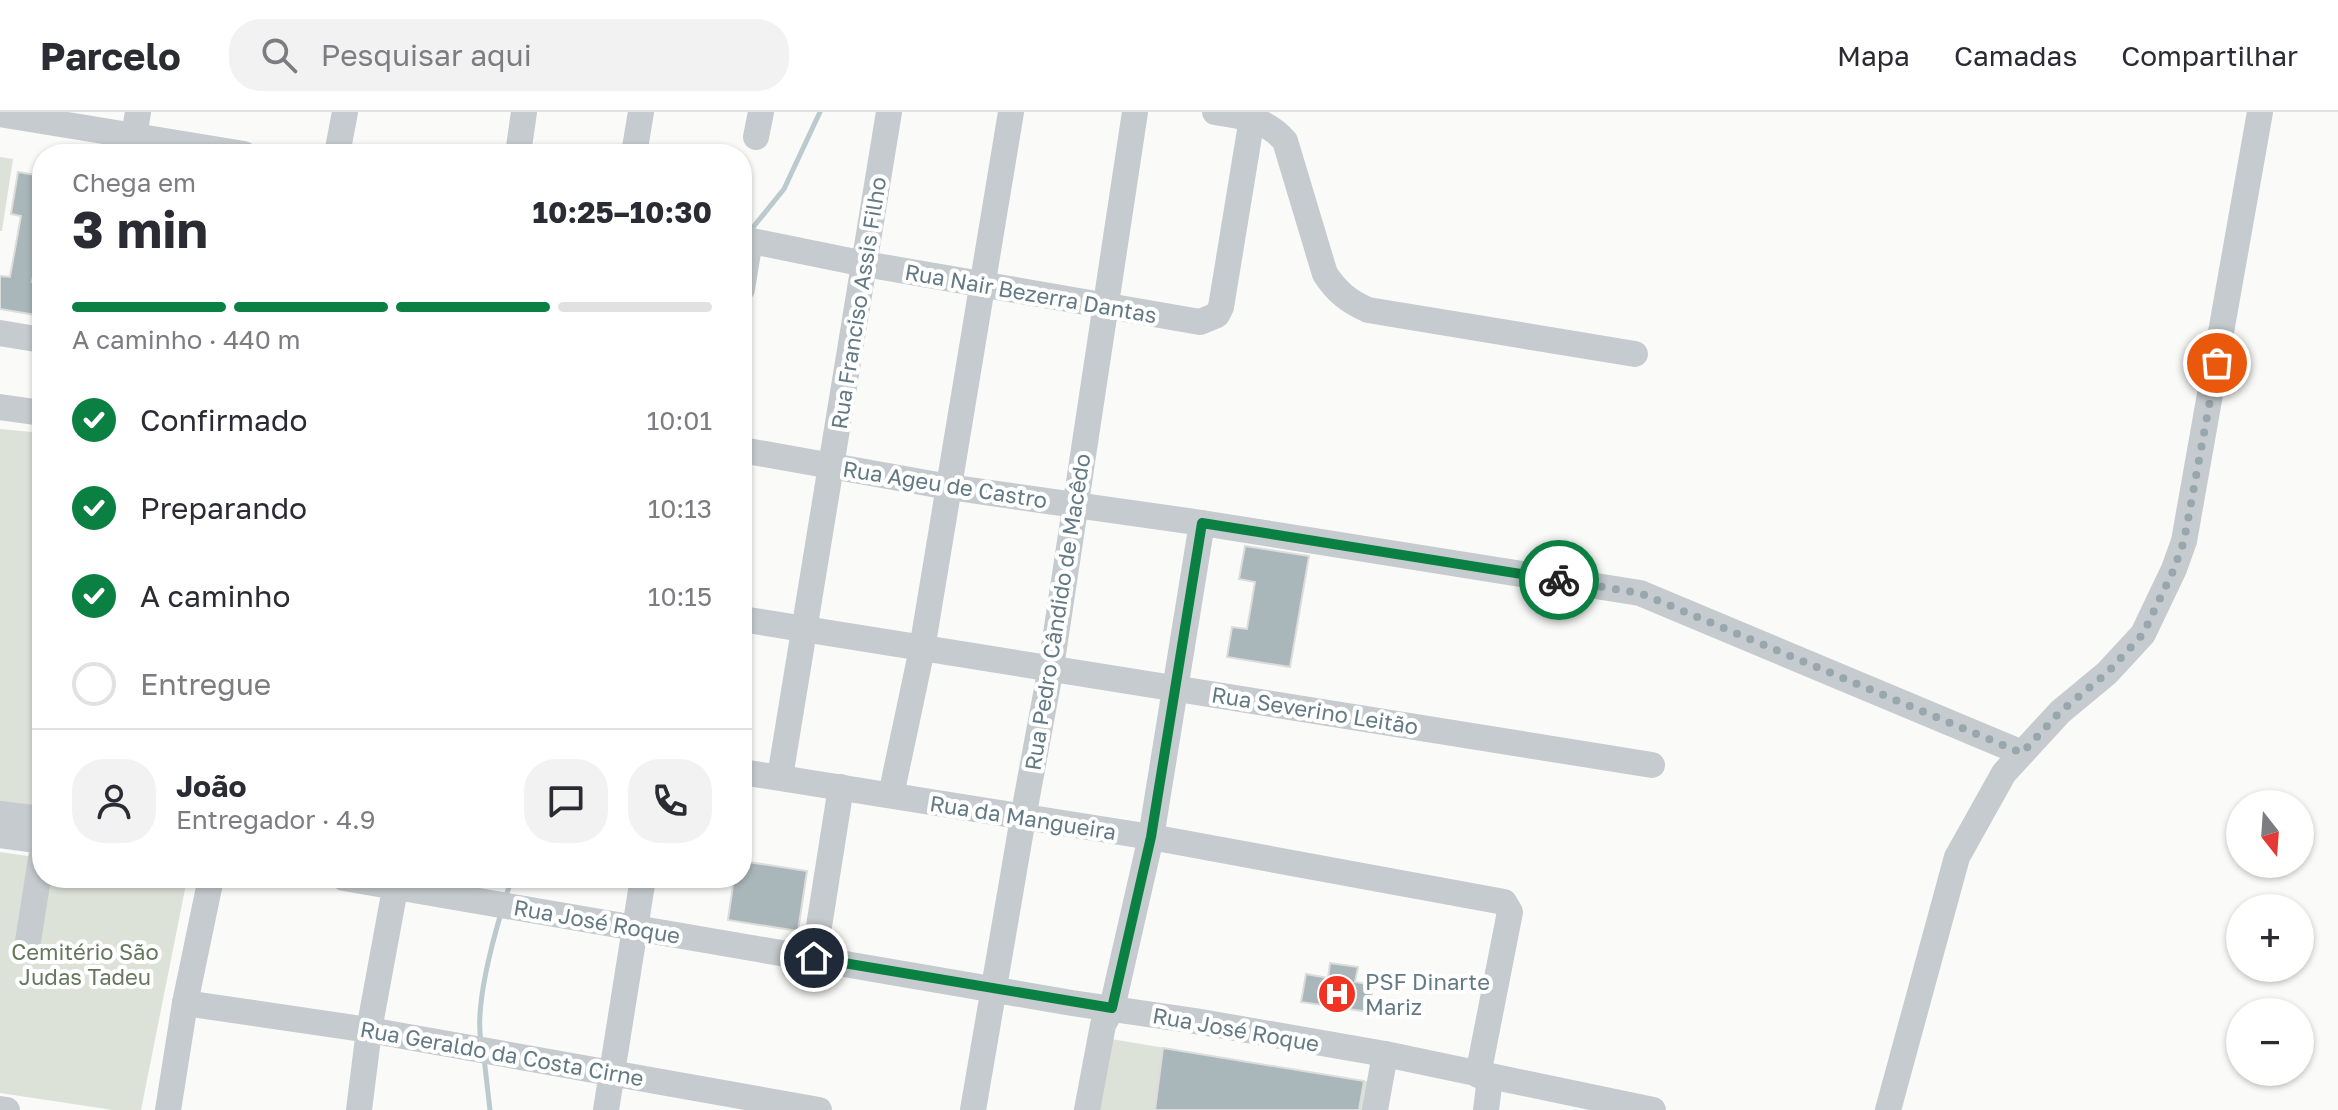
<!DOCTYPE html>
<html lang="pt">
<meta charset="utf-8">
<style>
:root{--surface:#fff;--page:#f2f2f3;--text:#2b2b33;--muted:#7c7c81;--line:#e1e1e2;--accent:#0b8043}
body{margin:0;font-family:"Golos Text",sans-serif;background:var(--page);color:var(--text);height:100vh;display:flex;flex-direction:column;font-size:30px;white-space:nowrap}
*{box-sizing:border-box;margin:0}
p{font-size:26px;color:var(--muted)}
.icon{flex:none;width:44px;height:44px;fill:none;stroke:currentColor;stroke-width:2;stroke-linecap:round;stroke-linejoin:round}
.map{position:relative;flex:1;overflow:hidden}
.panel{position:absolute;left:32px;top:32px;width:720px;height:744px;display:flex;flex-direction:column;background:var(--surface);border-radius:32px;box-shadow:0 2px 6px #0004}
.panel>*{flex:none}
.needle{width:52px;rotate:163deg}
.buttons{position:absolute;left:2226px;top:678px;display:grid;gap:16px}
.buttons a{display:grid;place-items:center;width:88px;height:88px;border-radius:50%;background:var(--surface);box-shadow:0 2px 6px #0004;font-size:40px}
.pin{position:absolute;display:grid;place-items:center;width:68px;height:68px;color:#fff;margin:-34px;border:4px solid #fff;border-radius:50%;box-shadow:0 2px 8px #0007}
.courier{position:absolute;display:grid;place-items:center;width:80px;height:80px;margin:-40px;border:6px solid #0b8043;border-radius:50%;background:#fff;color:#222;box-shadow:0 2px 10px #0007}
.overview em{font-style:normal;font-weight:700}
.overview div{display:flex;flex-direction:column-reverse}
.overview{display:flex;align-items:center;justify-content:space-between;height:136px;padding:0 40px}
h1{font-size:52px;font-weight:700;line-height:60px}
.bar{display:grid;grid-template-columns:repeat(4,1fr);gap:12px 8px;align-content:center;height:96px;padding:0 40px}
.bar i{height:10px;border-radius:6px;background:var(--line)}
.bar .selected{background:var(--accent)}
.bar p{grid-column:span 4}
.line{display:flex;align-items:center;gap:20px;padding:0 40px;border-top:2px solid var(--line)}
.line div{flex:1}
.round{display:grid;place-items:center;flex:none;width:84px;height:84px;border-radius:32px;background:var(--page)}
ol{padding:0 40px;list-style:none}
li{display:flex;align-items:center;gap:24px;height:88px}
li p{margin-inline-start:auto}
li .icon{padding:8px;border-radius:50%;background:var(--accent);color:#fff;stroke-width:4}
li:last-child{color:var(--muted)}
li i{width:44px;height:44px;border:4px solid var(--line);border-radius:50%}
header{display:flex;align-items:center;gap:48px;box-sizing:border-box;height:112px;padding:0 40px;background:var(--surface);border-bottom:2px solid var(--line)}
header strong{font-size:38px}
nav{display:flex;gap:44px;margin-inline-start:auto;font-size:28px}
.search{width:560px;height:72px;background:var(--page);display:flex;align-items:center;gap:20px;box-sizing:border-box;padding:0 28px;border-radius:32px;color:var(--muted);font-size:30px}
.map>svg:first-child{display:block}
.green{fill:#dde2d8}
.lines{fill:none;stroke-linecap:round;stroke-linejoin:round}
.stream{stroke:#bbcbcd;stroke-width:5}
.building{fill:#a9b6ba;stroke:#dcdcda;stroke-width:2}
.minor{stroke:#c5cbce;stroke-width:26}
.done{stroke:#98a7ad;stroke-width:8;stroke-dasharray:0 14.4}
.route{stroke:#0b8043;stroke-width:10}
.labels{text-anchor:middle;dominant-baseline:central;stroke-width:8;stroke-linejoin:round;paint-order:stroke}
.street-label{font-size:22px;fill:#637a85;stroke:#fff}
.park-label{font-size:22px;fill:#66775e;stroke:#fff}
.poi-label{font-size:22px;fill:#637a85;stroke:#fff;text-anchor:start}
</style>
<header>
<strong>Parcelo</strong>
<div class="search"><svg class="icon" aria-label="search" viewBox="0 0 24 24"><circle cx="10" cy="10" r="6"/><path d="M15 15l6 6"/></svg>Pesquisar aqui</div>
<nav><a>Mapa</a><a>Camadas</a><a>Compartilhar</a></nav>
</header>
<div class="map">
<svg width="2338" height="998" viewBox="0 0 2338 998">
<rect width="100%" height="100%" fill="#fafaf8"/>
<g class="green">
<polygon points="0,45 13,47 2,119 0,119"/>
<polygon points="0,317 42,321 42,697 0,692"/>
<polygon points="0,740 42,746 42,766 187,767 141,998 113,998 0,981"/>
<polygon points="1111,927 1371,970 1365,998 1098,998"/>
</g>
<g class="lines">
<g class="stream">
<polyline points="750,119 784,77 820,0"/>
<polyline points="506,784 512,766"/>
<path d="M481 929C475 895 491 835 501 801"/>
<polyline points="484,946 490,998"/>
</g>
</g>
<g class="building">
<polygon points="18,60 42,64 42,112 32,170 42,172 42,204 0,197 0,164 10,165 21,104 11,102"/>
<polygon points="1245,434 1309,444 1290,555 1227,545 1232,515 1247,517 1255,470 1239,467"/>
<polygon points="742,749 807,759 798,819 728,808 734,766 742,766"/>
<polygon points="1330,851 1358,855 1355,870 1373,873 1369,900 1301,890 1306,862 1328,866"/>
<polygon points="1163,936 1364,969 1359,998 1155,998"/>
</g>
<g class="lines">
<g class="minor">
<path d="M1215 0C1242 4 1266 7 1285 29L1325 162C1337 180 1348 189 1368 198L1635 242"/>
<polyline points="0,2 244,42"/>
<polyline points="756,25 761,0"/>
<polyline points="131,42 138,0"/>
<polyline points="337,42 345,0"/>
<polyline points="518,42 524,0"/>
<polyline points="634,42 641,0"/>
<polyline points="742,127 865,152 1200,210 1217,203 1221,195 1253,0"/>
<polyline points="742,177 750,128"/>
<polyline points="0,221 42,228"/>
<polyline points="0,295 42,301"/>
<polyline points="742,338 949,375 1202,411 1640,481 2022,641"/>
<polyline points="742,507 1652,653"/>
<polyline points="742,660 1151,725 1504,790 1510,800 1478,963"/>
<polyline points="780,665 889,0"/>
<polyline points="891,683 922,537 1011,0"/>
<polyline points="0,702 42,707"/>
<polyline points="0,723 42,729"/>
<polyline points="344,766 1072,891 1195,909 1385,942 1653,998"/>
<polyline points="28,829 42,741"/>
<polyline points="814,846 841,675"/>
<polyline points="185,891 369,918 819,998"/>
<polyline points="0,997 7,998"/>
<polyline points="168,998 185,891 211,766"/>
<polyline points="359,998 369,918 397,766"/>
<polyline points="606,998 643,766"/>
<polyline points="973,998 1023,706 1051,555 1135,0"/>
<polyline points="1087,998 1103,913 1112,896 1151,725 1202,411"/>
<polyline points="1375,998 1385,942"/>
<polyline points="1486,998 1490,966"/>
<polyline points="1888,998 1957,745 2004,661 2060,600 2107,561 2143,522 2174,457 2184,429 2260,0"/>
</g>
</g>
<g class="lines">
<polyline class="done" points="1559,468 1640,481 2022,641 2060,600 2107,561 2143,522 2174,457 2184,429 2217,251"/>
<polyline class="route" points="814,846 1112,896 1151,725 1202,411 1559,468"/>
</g>
<defs>
<g id="hospital-disc" transform="scale(2)"><circle r="9.5" fill="#f13421" stroke="#fff"/><path d="M-5-5h3v3.5h4V-5h3V5h-3V1.5h-4V5h-3Z" fill="#fff"/></g>
</defs>
<g fill-rule="evenodd">
<use href="#hospital-disc" x="1337" y="882"/>
</g>
<g class="labels">
<g class="street-label">
<text transform="translate(1031 181) rotate(10)">Rua Nair Bezerra Dantas</text>
<text transform="translate(858 191) rotate(-81)">Rua Franciso Assis Filho</text>
<text transform="translate(945 372) rotate(9)">Rua Ageu de Castro</text>
<text transform="translate(1057 500) rotate(-81)">Rua Pedro Cândido de Macêdo</text>
<text transform="translate(1315 598) rotate(9)">Rua Severino Leitão</text>
<text transform="translate(1023 705) rotate(9)">Rua da Mangueira</text>
<text transform="translate(597 809) rotate(10)">Rua José Roque</text>
<text transform="translate(1236 917) rotate(10)">Rua José Roque</text>
<text transform="translate(502 941) rotate(10)">Rua Geraldo da Costa Cirne</text>
</g>
<g class="park-label">
<text x="85" y="839">Cemitério São<tspan x="85" dy="25">Judas Tadeu</tspan></text>
</g>
<g class="poi-label">
<text x="1365" y="869">PSF Dinarte<tspan x="1365" dy="25">Mariz</tspan></text>
</g>
</g>
</svg>
<div class="buttons">
<a><svg class="needle" viewBox="-14 -14 28 28"><path d="M0-13l5 13h-10z" fill="#e53935"/><path d="M0 13l5-13h-10z" fill="#7c7c81"/></svg></a>
<a>+</a>
<a>−</a>
</div>
<div class="pin" style="left:2217px;top:251px;background:#ea580c"><svg class="icon" aria-label="bag" viewBox="0 0 24 24"><path d="M5 8h14l-1 12H6zM9 8a3 3 0 0 1 6 0"/></svg></div>
<div class="pin" style="left:814px;top:846px;background:#1f2937"><svg class="icon" aria-label="home" viewBox="0 0 24 24"><path d="M3 11l9-7 9 7M6 9v11h12V9"/></svg></div>
<div class="courier" style="left:1559px;top:468px"><svg class="icon" aria-label="bike" viewBox="0 0 24 24"><circle cx="6" cy="16" r="4"/><circle cx="18" cy="16" r="4"/><path d="M6 16l4-8h5l3 8M10 8l3 8H6M13 5h3"/></svg></div>
<section class="panel">
<div class="overview"><div><h1>3 min</h1><p>Chega em</p></div><em>10:25–10:30</em></div>
<div class="bar"><i class="selected"></i><i class="selected"></i><i class="selected"></i><i></i><p>A caminho · 440 m</p></div>
<ol>
<li><svg class="icon" aria-label="check" viewBox="0 0 24 24"><path d="M5 12l5 5 9-10"/></svg>Confirmado<p>10:01</p></li>
<li><svg class="icon" aria-label="check" viewBox="0 0 24 24"><path d="M5 12l5 5 9-10"/></svg>Preparando<p>10:13</p></li>
<li><svg class="icon" aria-label="check" viewBox="0 0 24 24"><path d="M5 12l5 5 9-10"/></svg>A caminho<p>10:15</p></li>
<li><i></i>Entregue</li>
</ol>
<div class="line" style="height:144px"><a class="round"><svg class="icon" aria-label="person" viewBox="0 0 24 24"><circle cx="12" cy="8" r="4"/><path d="M4 21q1-7 8-7t8 7"/></svg></a><div><b>João</b><p>Entregador · 4.9</p></div><a class="round"><svg class="icon" aria-label="chat" viewBox="0 0 24 24"><path d="M4 5h16v11H9l-5 4z"/></svg></a><a class="round"><svg class="icon" aria-label="phone" viewBox="0 0 24 24"><path d="M5 4h4l2 5-3 2q2 4 5 5l2-3 5 2v4C11 20 4 13 5 4z"/></svg></a></div>
</section>
</div>
